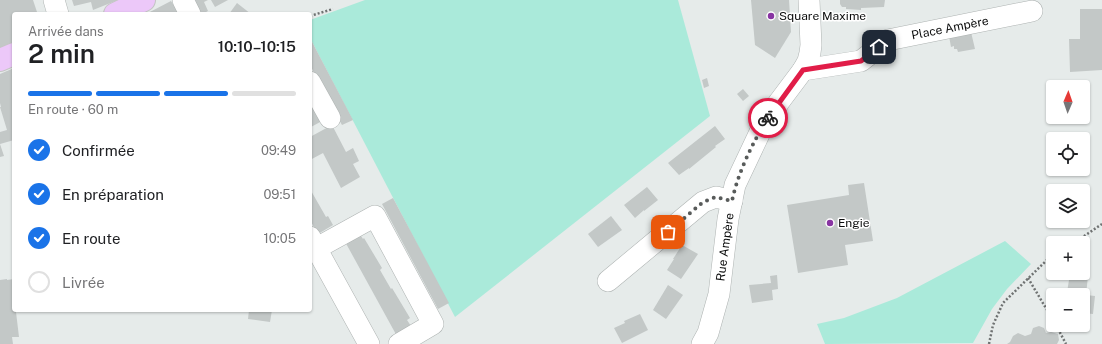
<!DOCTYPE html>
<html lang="fr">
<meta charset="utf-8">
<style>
:root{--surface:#fff;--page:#f2f2f2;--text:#202124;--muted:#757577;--line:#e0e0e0;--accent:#1a73e8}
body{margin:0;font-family:"Public Sans",sans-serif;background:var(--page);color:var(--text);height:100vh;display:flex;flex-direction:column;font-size:15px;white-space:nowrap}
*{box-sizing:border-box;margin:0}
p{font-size:13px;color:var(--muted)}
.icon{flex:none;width:22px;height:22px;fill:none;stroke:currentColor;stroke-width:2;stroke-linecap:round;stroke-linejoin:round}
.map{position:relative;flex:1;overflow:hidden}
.panel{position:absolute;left:12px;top:12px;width:300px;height:300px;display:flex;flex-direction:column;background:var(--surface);border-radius:4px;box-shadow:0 1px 3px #0004}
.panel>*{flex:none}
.needle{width:26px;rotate:2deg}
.buttons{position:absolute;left:1046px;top:80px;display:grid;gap:8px}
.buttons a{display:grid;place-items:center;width:44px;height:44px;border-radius:4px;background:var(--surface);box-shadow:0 1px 3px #0004;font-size:20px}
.pin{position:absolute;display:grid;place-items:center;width:34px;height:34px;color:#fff;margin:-17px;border-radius:8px;box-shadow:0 2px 6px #0006}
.courier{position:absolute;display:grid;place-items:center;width:40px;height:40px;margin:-20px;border:3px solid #e11d48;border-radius:50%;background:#fff;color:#222;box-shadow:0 1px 5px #0007}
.headline em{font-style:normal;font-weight:600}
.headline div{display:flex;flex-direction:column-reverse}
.headline{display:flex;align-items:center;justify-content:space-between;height:68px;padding:0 16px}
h1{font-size:26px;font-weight:600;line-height:30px}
.bar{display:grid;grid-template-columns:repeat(4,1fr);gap:6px 4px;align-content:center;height:48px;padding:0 16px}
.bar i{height:5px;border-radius:3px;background:var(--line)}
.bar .current{background:var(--accent)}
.bar p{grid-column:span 4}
ol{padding:0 16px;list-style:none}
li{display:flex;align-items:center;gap:12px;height:44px}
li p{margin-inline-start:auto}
li .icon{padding:4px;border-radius:50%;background:var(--accent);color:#fff;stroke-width:4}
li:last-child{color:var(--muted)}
li i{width:22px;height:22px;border:2px solid var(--line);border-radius:50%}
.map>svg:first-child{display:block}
.green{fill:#aaeada}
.building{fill:#c3c8c7}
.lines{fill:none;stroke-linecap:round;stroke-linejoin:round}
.minor-casing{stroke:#aeb3b2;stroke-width:22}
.major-casing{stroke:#c5c5c5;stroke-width:24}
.path{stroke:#6f7272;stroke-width:2.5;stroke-dasharray:2 2;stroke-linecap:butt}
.minor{stroke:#fff;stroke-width:21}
.major{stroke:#ecc8f9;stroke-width:22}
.done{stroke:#585b5a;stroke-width:4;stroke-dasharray:0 7.2}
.route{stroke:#e11d48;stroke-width:5}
.poi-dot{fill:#8834a2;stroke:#fff;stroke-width:1.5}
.labels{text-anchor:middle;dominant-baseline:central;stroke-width:3;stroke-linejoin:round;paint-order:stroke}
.poi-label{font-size:12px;fill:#0c0d0d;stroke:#fff;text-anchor:start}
.street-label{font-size:12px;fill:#0c0d0d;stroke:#fff}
</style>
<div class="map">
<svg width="1102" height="344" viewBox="0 0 1102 344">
<rect width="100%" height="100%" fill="#e6ebea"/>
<g class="green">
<polygon points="365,0 678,0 710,116 455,317 310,38 310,20"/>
<polygon points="1005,241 1031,264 1007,289 992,309 973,343 825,344 817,324 844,318 897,298"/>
</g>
<g class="building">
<polygon points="0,0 33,0 37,12 29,14 14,14 14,43 0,49"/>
<polygon points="72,0 118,0 93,10 91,2 74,6"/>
<polygon points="191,0 208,0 204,2 208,11 202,14 196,14"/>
<polygon points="211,0 228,0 215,7"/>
<polygon points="751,0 789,0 791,32 775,58 755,45"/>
<polygon points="840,0 885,0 884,7 861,8 861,10 846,9 846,7 842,7 840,4"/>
<polygon points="171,1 179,14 146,14"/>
<polygon points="237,3 251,14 229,14"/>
<polygon points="1080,9 1102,9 1102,70 1070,72 1069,39 1080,39"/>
<polygon points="971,32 975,49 958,52 957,49 954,49 954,46 951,47 949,36"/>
<polygon points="310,38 353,120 342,125 310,65"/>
<polygon points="14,68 14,140 0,144 0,132 7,130 0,107 1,107 0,103 0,74"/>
<polygon points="707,78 709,86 704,88 702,80"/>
<polygon points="743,89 749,96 743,101 737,94"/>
<polygon points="310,98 322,121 311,127 310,125"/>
<polygon points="332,125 346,152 353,148 359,161 353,164 360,177 341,188 323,153 310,160 310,137"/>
<polygon points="715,126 725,139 715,146 716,147 689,169 689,168 679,175 668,163"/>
<polygon points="0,144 4,156 0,157"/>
<polygon points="864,183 873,241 845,245 848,265 798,273 787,205 849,195 848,185"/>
<polygon points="647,187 658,200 644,211 644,210 635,218 624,205"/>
<polygon points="310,189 326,217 328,216 333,225 318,234 310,220"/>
<polygon points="393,198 449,303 438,309 382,204"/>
<polygon points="611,216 622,230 598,247 588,234"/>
<polygon points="357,230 363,239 364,238 382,268 380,270 391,289 392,288 410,318 407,320 413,329 398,338 343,238"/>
<polygon points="682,245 698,254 681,279 667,270 674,259 673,259"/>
<polygon points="1070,274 1088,276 1086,295 1095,296 1093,314 1083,313 1083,295 1076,295 1077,294 1067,292"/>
<polygon points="777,275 778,289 772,290 773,300 752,303 749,285 771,283 770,276"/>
<polygon points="7,279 7,280 14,279 14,310 23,310 23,311 16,312 19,337 12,337 13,344 0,344 0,280"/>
<polygon points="668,285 683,295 666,319 653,310"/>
<polygon points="249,310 272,310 270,322 248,319"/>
<polygon points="640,314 648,330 622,343 614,328 625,323 624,321"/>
<polygon points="1039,326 1044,328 1046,333 1051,332 1058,334 1059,340 1057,344 1007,344 1010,342 1013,336 1018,333 1025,336 1031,334 1033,328"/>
</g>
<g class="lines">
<g class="minor-casing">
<g id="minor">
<polyline points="54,0 58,14"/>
<polyline points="183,0 190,14"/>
<polyline points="803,70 861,61 888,40 1032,11"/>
<polyline points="310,82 330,118"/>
<polyline points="310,237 369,344"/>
<polyline points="317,248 375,216 433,324 399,344"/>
<polyline points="608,281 703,202 716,197 732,201"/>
<polyline points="702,344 708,333 719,294 728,219 735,185 761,130 779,102 803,70 808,61 810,53 811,45 809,0"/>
</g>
</g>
<g class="major-casing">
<g id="major">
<polyline points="115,14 144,0"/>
<polyline points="0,60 14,54"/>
</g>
</g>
<g class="path">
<polyline points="310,16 333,9"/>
<polyline points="1074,243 1102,224"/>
<polyline points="1028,278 1053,320"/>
<polyline points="1056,325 1066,344"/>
<polyline points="989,344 993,325 1003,303 1048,259 1053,256"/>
</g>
<use href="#minor" class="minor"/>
<use href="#major" class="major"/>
</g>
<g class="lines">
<path class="done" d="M668 232 703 202 716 197 732 201C738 172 753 142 768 118"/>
<polyline class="route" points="768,118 803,70 861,61 879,47"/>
</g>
<g class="poi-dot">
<circle cx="771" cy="16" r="4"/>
<circle cx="830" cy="223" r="4"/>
</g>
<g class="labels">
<g class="poi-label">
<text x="779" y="16">Square Maxime</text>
<text x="838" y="223">Engie</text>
</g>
<g class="street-label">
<text transform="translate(950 28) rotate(-11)">Place Ampère</text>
<text transform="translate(725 247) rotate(-82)">Rue Ampère</text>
</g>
</g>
</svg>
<div class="buttons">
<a><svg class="needle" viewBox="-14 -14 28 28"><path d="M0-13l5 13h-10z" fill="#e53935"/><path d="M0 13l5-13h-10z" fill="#757577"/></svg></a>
<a><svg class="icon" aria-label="locate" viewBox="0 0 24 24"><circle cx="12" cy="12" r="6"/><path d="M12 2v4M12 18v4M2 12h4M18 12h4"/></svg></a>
<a><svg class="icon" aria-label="layers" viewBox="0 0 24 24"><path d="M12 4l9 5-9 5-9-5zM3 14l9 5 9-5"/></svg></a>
<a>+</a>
<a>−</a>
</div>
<div class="pin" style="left:668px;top:232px;background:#ea580c"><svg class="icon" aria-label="bag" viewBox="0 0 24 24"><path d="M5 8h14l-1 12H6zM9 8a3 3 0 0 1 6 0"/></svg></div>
<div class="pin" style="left:879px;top:47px;background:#1f2937"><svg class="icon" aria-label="home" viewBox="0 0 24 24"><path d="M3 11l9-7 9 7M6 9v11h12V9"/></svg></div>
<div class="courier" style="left:768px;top:118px"><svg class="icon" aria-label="bike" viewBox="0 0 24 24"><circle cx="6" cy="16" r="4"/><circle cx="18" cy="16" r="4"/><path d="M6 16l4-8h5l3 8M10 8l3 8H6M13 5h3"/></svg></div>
<section class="panel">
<div class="headline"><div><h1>2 min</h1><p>Arrivée dans</p></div><em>10:10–10:15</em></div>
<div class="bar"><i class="current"></i><i class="current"></i><i class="current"></i><i></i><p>En route · 60 m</p></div>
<ol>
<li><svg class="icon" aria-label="check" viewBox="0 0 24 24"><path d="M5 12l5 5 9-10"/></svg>Confirmée<p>09:49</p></li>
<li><svg class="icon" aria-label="check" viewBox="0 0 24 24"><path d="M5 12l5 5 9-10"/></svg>En préparation<p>09:51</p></li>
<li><svg class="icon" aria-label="check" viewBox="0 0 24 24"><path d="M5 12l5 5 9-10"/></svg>En route<p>10:05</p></li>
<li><i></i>Livrée</li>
</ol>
</section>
</div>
